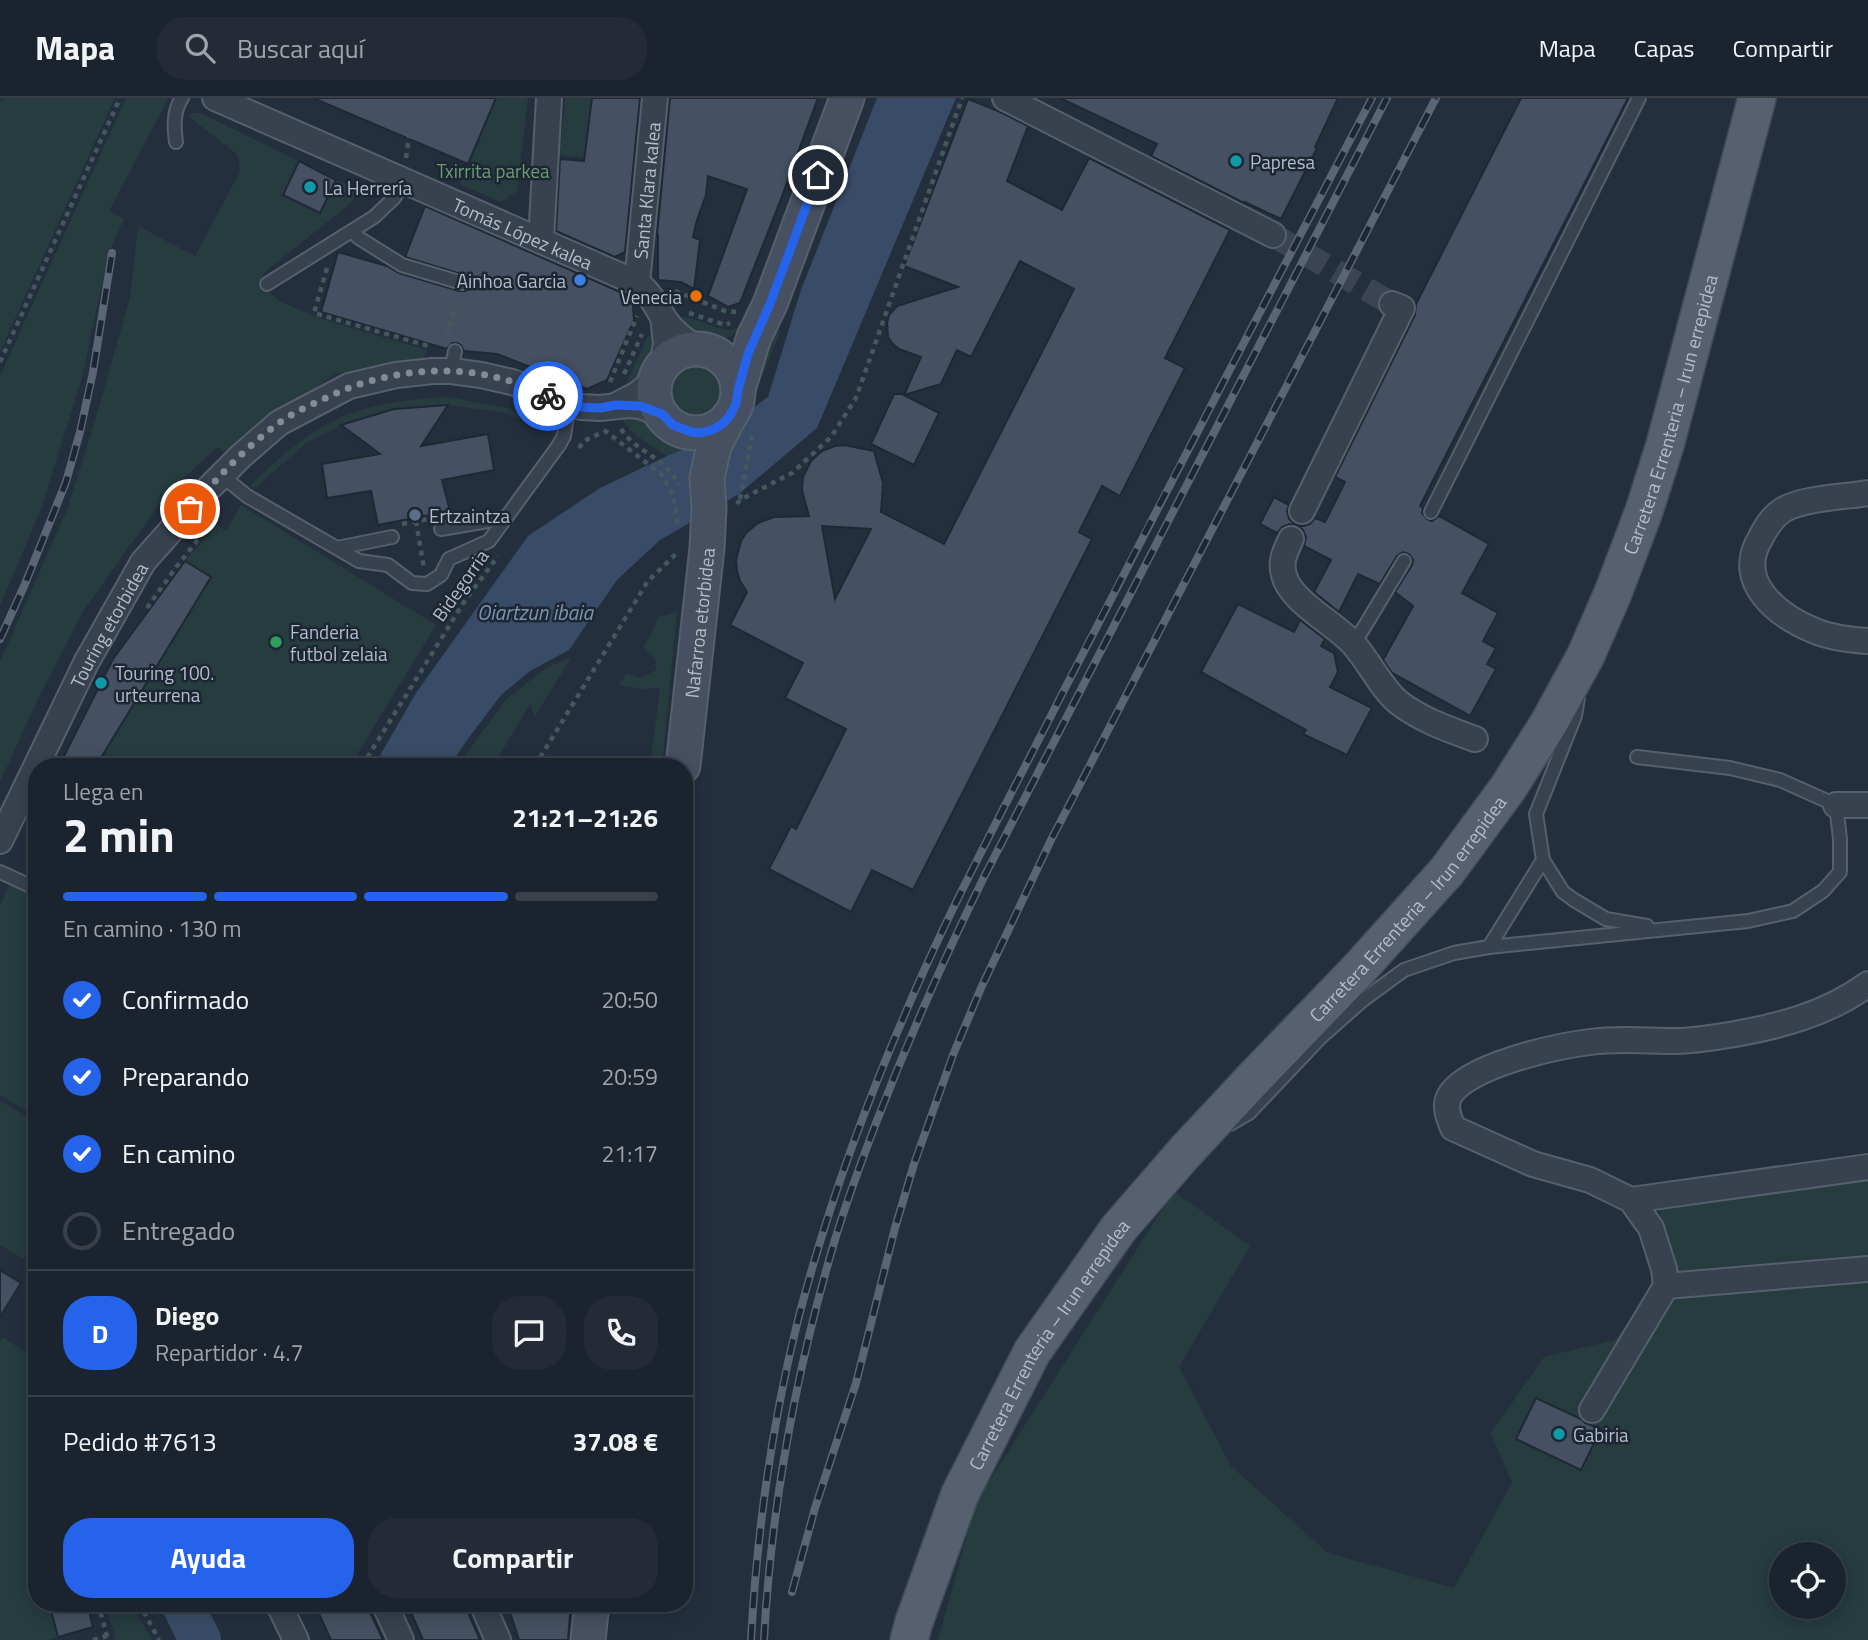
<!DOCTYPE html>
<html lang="es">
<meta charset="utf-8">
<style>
:root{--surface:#1b232e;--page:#242b36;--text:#f1f3f6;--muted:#a0a4aa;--line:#39404a;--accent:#2563eb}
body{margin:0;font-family:"Titillium Web",sans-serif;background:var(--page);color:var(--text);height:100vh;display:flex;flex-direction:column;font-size:26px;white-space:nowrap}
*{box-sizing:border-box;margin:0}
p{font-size:23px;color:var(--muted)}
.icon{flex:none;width:38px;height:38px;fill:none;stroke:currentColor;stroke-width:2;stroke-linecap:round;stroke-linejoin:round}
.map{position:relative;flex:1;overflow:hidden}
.drawer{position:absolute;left:28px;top:660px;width:665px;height:854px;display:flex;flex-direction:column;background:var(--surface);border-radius:28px;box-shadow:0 4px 18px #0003,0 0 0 2px var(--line)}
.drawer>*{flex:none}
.fabs{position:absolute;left:1769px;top:1444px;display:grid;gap:14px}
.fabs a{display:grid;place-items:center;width:77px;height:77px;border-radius:50%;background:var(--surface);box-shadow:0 4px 18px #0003,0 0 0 2px var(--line);font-size:35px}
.pin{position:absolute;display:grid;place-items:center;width:60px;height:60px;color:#fff;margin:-30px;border:4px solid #fff;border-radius:50%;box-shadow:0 2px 7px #0007}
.courier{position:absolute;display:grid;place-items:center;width:70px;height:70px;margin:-35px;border:5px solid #2563eb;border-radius:50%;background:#fff;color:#222;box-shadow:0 2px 9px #0007}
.head em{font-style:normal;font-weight:700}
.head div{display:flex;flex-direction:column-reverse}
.head{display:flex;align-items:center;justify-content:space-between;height:119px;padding:0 35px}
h1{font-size:46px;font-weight:700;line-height:52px}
.bar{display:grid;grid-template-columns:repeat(4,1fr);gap:10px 7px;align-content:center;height:84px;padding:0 35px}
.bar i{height:9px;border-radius:5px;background:var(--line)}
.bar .current{background:var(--accent)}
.bar p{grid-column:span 4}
.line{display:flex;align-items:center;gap:18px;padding:0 35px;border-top:2px solid var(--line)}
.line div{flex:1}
.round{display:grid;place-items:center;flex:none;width:74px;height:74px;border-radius:28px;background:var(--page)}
ol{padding:0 35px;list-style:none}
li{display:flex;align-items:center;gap:21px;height:77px}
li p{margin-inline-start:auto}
li .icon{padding:7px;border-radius:50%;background:var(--accent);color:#fff;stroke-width:4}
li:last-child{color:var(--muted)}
li i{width:38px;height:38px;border:4px solid var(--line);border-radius:50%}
.button{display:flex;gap:14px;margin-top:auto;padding:14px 35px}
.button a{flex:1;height:80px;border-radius:28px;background:var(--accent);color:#fff;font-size:28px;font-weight:700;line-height:80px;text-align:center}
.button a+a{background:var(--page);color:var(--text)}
header{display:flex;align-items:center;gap:42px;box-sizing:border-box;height:98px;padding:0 35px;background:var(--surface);border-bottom:2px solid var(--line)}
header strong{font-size:33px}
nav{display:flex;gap:38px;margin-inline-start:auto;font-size:24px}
.search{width:490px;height:63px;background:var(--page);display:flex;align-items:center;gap:18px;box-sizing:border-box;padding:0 24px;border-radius:28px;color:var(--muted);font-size:26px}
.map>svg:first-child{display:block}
.green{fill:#263c3f;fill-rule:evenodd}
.water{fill:#394c67}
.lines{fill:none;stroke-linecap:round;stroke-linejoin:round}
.river{stroke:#394c67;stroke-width:42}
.building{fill:#455162;stroke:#1f2835;stroke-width:2;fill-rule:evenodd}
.street-tunnel{stroke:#3a4453;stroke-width:24;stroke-dasharray:24 12;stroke-linecap:butt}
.lane-casing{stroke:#565f6c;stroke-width:16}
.street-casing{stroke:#565f6c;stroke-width:28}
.secondary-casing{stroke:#565f6c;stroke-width:37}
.primary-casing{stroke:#414a57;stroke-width:40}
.path{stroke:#44595c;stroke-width:4.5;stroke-dasharray:5 5;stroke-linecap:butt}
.lane{stroke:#38414e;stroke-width:12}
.street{stroke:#38414e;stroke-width:24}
.secondary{stroke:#465061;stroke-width:33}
.primary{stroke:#56606e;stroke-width:37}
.rail-casing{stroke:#5a6575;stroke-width:8}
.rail{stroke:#1d2633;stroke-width:5;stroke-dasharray:16;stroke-linecap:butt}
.done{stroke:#828b98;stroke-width:7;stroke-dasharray:0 12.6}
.route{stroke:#2563eb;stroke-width:9}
.culture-dot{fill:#0f9aa8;stroke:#1d2633;stroke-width:2.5}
.shop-dot{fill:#3f7fe0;stroke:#1d2633;stroke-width:2.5}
.food-dot{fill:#e8710a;stroke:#1d2633;stroke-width:2.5}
.service-dot{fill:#5c6f8a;stroke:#1d2633;stroke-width:2.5}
.leisure-dot{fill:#2e9e5b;stroke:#1d2633;stroke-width:2.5}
.labels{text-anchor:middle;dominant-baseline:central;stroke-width:5;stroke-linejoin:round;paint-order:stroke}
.poi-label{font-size:19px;fill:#b4bcc9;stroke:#1d2633;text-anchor:start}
.park-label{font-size:19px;fill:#6b9a76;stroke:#1d2633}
.street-label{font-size:19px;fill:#b4bcc9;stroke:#1d2633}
.water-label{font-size:21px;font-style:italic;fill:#7c92b1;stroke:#1d2633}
</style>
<header>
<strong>Mapa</strong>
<div class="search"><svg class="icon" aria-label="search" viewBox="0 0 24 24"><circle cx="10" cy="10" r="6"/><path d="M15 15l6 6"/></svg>Buscar aquí</div>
<nav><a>Mapa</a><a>Capas</a><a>Compartir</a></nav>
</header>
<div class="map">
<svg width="1868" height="1542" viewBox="0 0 1868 1542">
<rect width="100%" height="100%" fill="#242f3e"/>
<g class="green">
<polygon points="6,0 115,0 0,254 0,4"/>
<polygon points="126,0 167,0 167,3 109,113 124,121 108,157 82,280 41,411 0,508 0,278"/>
<polygon points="495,0 528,0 517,93 501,104 460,86"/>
<polygon points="565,0 592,0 584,60 560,57"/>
<polygon points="193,15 200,15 299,63 283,97 319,115 336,82 356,91 353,103 263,176 263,190 281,204 322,221 427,252 423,261 389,266 336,276 284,310 227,357 218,349 169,393 84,512 38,601 0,684 0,564 68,409 94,326 130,199 138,128 195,158 240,74 238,57 188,18"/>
<path d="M682 219C698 220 720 234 732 232 738 231 743 227 747 224 737 236 718 249 701 241 693 236 685 227 678 221Z"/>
<polygon points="653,230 655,264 647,276 622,295 646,242"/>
<polygon points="773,230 777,230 780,234 758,289 744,333 723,427 723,342 744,317"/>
<circle cx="697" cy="293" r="27"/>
<path d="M448 299 507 310 558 330 561 334 560 339 505 315 448 307 394 311 341 327 305 346 254 391 250 388C278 360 310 332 346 317 379 304 414 301 448 299Z"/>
<path d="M636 317C658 324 673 340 688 356L667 358 634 336 626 327 622 319Z"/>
<polygon points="241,407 436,527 350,668 59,668 113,561 185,463 217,427 226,433"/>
<polygon points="677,514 662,668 650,668 660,590 643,591 618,587 627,576 640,580 656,572 655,560 643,549 651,536 658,519"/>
<polygon points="571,560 535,618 530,606 493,668 458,668 506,601 549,568"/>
<polygon points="10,786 37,800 37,1019 0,997 0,808"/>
<polygon points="0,1003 37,1024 37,1138 24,1161 0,1147"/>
<path d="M1868 1072V1542H938L976 1404 1174 1093 1250 1148 1179 1269 1231 1368 1328 1455 1454 1490 1512 1385 1491 1335 1544 1259 1614 1242 1663 1182 1660 1111ZM1782 1456H1834V1508H1782Z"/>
<polygon points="3,1239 28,1256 37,1292 37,1505 87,1505 93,1529 47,1542 0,1542 0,1244"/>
<polygon points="105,1505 131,1505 152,1542 116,1542"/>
</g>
<polygon class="water" points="877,0 956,0 817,330 739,396 660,442 617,482 569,552 530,573 501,597 467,642 450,668 374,668 416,595 528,438 600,390 667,358 711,340 768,299 801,192"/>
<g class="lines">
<polyline class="river" points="182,1505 200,1542"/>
</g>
<g class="building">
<polygon points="313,0 496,0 468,66"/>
<polygon points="592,0 640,0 625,154 615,159 556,133 560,61 584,63"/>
<polygon points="670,0 818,0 781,101 740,205 728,209 708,198 747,91 708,78 706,97 697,122 693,139 700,142 694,191 681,184 658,182 658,137 657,137"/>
<polygon points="1060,0 1338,0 1315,49 1317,50 1281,121 1245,104 1244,105 1151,58 1157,46"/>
<polygon points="1521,0 1628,0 1420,408 1423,410 1422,415 1427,421 1432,423 1439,418 1489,446 1462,495 1498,515 1483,543 1496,550 1487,566 1496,571 1470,618 1392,575 1383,562 1413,508 1395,494 1412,467 1413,462 1409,456 1403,454 1397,458 1380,486 1358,476 1339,514 1314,494 1331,462 1304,448 1306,439 1303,432 1298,428 1289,426 1282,429 1277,435 1260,426 1274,399 1289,407 1287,413 1289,421 1296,427 1304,428 1310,426 1315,420 1325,424 1345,384 1335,379 1415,217 1416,206"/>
<path d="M968 1 998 13 1028 28 1007 83 1062 112 1089 60 1230 132 1165 260 1185 270 1120 398 1102 388 1079 434 1092 441 913 792 872 772 851 814 769 771 791 728 796 731 846 631 785 600 803 565 730 527 747 494 740 483 737 473 736 462 741 443 746 435 758 425 774 419 809 418 802 392 803 379 811 363 822 353 835 348 844 347 874 353 883 385 881 414 944 446 1074 191 1020 163 971 259 957 252 941 286 904 297 921 259 899 251 894 247 888 239 887 225 889 217 897 208 958 189 904 168ZM822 428 871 431 835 501Z"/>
<polygon points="299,63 336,82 320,115 283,97"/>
<polygon points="425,108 629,198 633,207 634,222 607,282 587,291 497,256 464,253 461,247 457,245 452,245 447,251 321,214 338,154 387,168 399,175 459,193 465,193 468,191 471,184 465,177 405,159"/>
<polygon points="894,296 902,296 939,315 914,367 871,346"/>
<polygon points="448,307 421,348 488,336 494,372 442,382 450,413 378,427 371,393 327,400 322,366 380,356 341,327 394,311"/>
<polygon points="185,463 211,479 96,668 59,668 113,561"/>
<polygon points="1238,506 1294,534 1300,522 1325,541 1321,548 1334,555 1338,574 1330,589 1372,610 1347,657 1303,636 1306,632 1201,574"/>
<polygon points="0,1172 21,1185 0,1219"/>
<polygon points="1536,1300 1581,1321 1585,1325 1601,1331 1581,1372 1516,1341"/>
<polygon points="49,1505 87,1505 93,1529 58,1539"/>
<polygon points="314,1505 366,1505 383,1542 331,1542"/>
<polygon points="407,1505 464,1505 480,1542 423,1542"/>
<polygon points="507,1505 571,1505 568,1542 519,1542"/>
</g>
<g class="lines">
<polyline class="street-tunnel" points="1273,137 1392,206"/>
<g class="lane-casing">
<g id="lane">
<path d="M176 44C174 29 173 13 182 0"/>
<polyline points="352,133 359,140 402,167 462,185"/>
<polyline points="267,186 374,119 394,100 405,83"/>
<polyline points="451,273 455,253"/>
<polyline points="221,377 247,398 359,463 388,467 412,485 427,486 441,477 449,461 489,443 559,347 564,338 569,306"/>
<polyline points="1431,414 1639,0"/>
<polyline points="441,431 505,420"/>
<polyline points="337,450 392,439"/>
<polyline points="1354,546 1404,463"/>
<polyline points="1578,600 1575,618 1536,716 1543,762 1563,794 1574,802 1606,821 1647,828"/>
<polyline points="0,774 37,791"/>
<polyline points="1489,849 1543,762"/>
<polyline points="1230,1026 1249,1015 1321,939 1363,902 1404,872 1454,855 1489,849 1748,823 1793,813 1823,793 1840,774 1840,741 1836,707 1780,682 1730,670 1637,659"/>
<polyline points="684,1201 685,1199"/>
</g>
</g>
<g class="street-casing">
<g id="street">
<path id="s1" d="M215 0 637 185C651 195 656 209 665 222 674 235 686 244 700 252"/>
<polyline points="1005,0 1273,137"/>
<polyline points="541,143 549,0"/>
<path id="s2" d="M637 185 655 0"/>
<polyline points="662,270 666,245 663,219"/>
<polyline points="617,307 638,296 657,280"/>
<path d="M1868 395C1845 399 1802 400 1783 412 1772 419 1766 429 1760 441 1734 484 1778 518 1815 533 1832 540 1850 542 1868 543"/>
<polyline points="1302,413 1402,210 1392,206"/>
<path d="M1291 441C1285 454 1280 463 1284 477 1290 504 1338 527 1355 548 1369 564 1383 592 1398 604 1421 622 1448 631 1475 641"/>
<polyline points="1836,707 1868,707"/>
<path id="s3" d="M0 743 86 565 143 464 206 393 241 358 279 325 349 288 396 277 433 273H451L481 277 512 284 569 306 581 309 600 310 628 307 640 308 662 316"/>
<path d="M1868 886C1828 916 1777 929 1729 937 1711 940 1693 943 1675 943 1647 943 1618 940 1590 944 1557 948 1464 968 1449 999 1444 1009 1449 1020 1453 1030L1533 1066 1590 1082 1631 1102 1651 1130 1664 1171 1666 1188 1868 1171"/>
<polyline points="1631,1102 1868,1069"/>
<polyline points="1592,1312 1666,1188"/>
<polyline points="278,1505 296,1542"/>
<polyline points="384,1505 401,1542"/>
<polyline points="482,1505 498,1542"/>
</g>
</g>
<g class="secondary-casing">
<g id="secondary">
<circle cx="696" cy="293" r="42"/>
<polyline points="738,291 754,239 770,206 847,0"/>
<path id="s4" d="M683 668 707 450 709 410 707 380 714 348 729 319"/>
<polyline points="588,1542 592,1505"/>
</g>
</g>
<g class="primary-casing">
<g id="primary">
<path id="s5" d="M909 1542 914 1524 960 1396 1032 1254 1119 1130 1185 1054 1256 978 1359 871 1447 773 1508 690 1549 625 1586 557 1613 495 1644 413 1665 347 1757 0"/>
</g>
</g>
<g class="path">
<polyline points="406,60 409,39"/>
<polyline points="327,170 314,215 432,249"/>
<polyline points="675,193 725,213 736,214"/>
<polyline points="689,215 725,227 730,225"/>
<polyline points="447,238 458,200"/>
<polyline points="0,264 120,0"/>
<polyline points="624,276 642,236"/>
<polyline points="610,284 637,218"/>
<path d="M621 331C635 354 665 358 679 387"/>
<polyline points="604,332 661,376 673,396 678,428"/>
<polyline points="579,350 584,343 603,334"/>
<polyline points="740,401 752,338"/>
<polyline points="737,406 740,402 792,375 831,339 856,300 962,0"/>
<polyline points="416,423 424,471"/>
<polyline points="402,426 428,421"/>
<polyline points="147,510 177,468 209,428"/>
<polyline points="362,668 464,504 498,458"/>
<polyline points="535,668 648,483 679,453"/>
<polyline points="98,1505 108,1542"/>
<polyline points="139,1505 159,1542"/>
<polyline points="93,1542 107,1538"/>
</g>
<use href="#lane" class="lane"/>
<use href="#street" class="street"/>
<use href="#secondary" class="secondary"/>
<use href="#primary" class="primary"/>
<g class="rail-casing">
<g id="rail">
<polyline points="0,541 25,486 66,384 80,334 93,274 112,155"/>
<polyline points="792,1494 815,1410 856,1285 895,1130 914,1066 953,957 981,890 1051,742 1436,0"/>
<path d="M751 1542C757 1433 772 1324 799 1218 826 1114 863 1013 905 916 951 807 1008 703 1061 598 1163 398 1268 199 1372 0"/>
<path d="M764 1542C771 1408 796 1274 834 1145 846 1104 861 1065 876 1025 909 940 945 858 985 777L1387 0"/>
</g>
</g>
<use href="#rail" class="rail"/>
</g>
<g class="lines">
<path class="done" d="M190 411C217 380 246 349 279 325 293 315 310 307 326 300 383 272 452 264 513 284 525 288 537 294 548 298"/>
<polyline class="route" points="548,298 581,309 600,310 616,307 640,308 662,316 673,327 691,334 701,335 712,332 721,327 729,319 736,306 738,292 748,256 770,206 818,77"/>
</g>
<g class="culture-dot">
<circle cx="1236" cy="63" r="7"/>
<circle cx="310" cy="89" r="7"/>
<circle cx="101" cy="585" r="7"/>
<circle cx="1559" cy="1336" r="7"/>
</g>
<circle class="shop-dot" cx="580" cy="182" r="7"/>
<circle class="food-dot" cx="696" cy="198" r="7"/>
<circle class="service-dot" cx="415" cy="417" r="7"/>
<circle class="leisure-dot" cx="276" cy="544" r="7"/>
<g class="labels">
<g class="poi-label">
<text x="1250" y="63">Papresa</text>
<text x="324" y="89">La Herrería</text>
<text x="566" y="182" text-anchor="end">Ainhoa Garcia</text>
<text x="682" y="198" text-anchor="end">Venecia</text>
<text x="429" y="417">Ertzaintza</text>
<text x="290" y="533">Fanderia<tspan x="290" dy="22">futbol zelaia</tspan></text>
<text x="115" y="574">Touring 100.<tspan x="115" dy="22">urteurrena</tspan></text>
<text x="1573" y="1336">Gabiria</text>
</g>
<g class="park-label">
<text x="493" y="72">Txirrita parkea</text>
</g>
<g class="street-label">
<text stroke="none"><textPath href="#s2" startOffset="93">Santa Klara kalea</textPath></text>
<text stroke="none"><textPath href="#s1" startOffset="336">Tomás López kalea</textPath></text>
<text stroke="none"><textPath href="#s5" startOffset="1463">Carretera Errenteria – Irun errepidea</textPath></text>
<text transform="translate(460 487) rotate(-55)">Bidegorria</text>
<text stroke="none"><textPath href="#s4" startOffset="144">Nafarroa etorbidea</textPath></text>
<text stroke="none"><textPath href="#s3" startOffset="242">Touring etorbidea</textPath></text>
<text stroke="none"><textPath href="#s5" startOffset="896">Carretera Errenteria – Irun errepidea</textPath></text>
<text stroke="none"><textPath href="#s5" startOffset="329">Carretera Errenteria – Irun errepidea</textPath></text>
</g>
<g class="water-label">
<text x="535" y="514">Oiartzun ibaia</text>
</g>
</g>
</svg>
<div class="fabs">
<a><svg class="icon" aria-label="locate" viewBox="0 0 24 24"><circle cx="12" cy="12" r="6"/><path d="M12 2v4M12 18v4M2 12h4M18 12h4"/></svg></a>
</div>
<div class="pin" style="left:190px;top:411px;background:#ea580c"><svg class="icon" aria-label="bag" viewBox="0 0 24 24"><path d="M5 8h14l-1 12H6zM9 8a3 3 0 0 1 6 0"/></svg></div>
<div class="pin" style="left:818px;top:77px;background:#1f2937"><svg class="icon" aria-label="home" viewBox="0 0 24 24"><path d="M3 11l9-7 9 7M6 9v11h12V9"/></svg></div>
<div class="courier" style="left:548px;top:298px"><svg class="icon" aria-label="bike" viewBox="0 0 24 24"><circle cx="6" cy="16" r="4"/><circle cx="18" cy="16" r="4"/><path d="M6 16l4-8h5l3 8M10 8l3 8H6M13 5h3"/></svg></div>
<section class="drawer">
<div class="head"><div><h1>2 min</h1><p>Llega en</p></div><em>21:21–21:26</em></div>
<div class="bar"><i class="current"></i><i class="current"></i><i class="current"></i><i></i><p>En camino · 130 m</p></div>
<ol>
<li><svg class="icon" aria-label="check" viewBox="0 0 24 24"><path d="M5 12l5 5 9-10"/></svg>Confirmado<p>20:50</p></li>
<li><svg class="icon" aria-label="check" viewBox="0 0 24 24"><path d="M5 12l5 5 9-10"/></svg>Preparando<p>20:59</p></li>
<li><svg class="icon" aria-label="check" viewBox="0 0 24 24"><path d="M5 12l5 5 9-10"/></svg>En camino<p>21:17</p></li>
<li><i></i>Entregado</li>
</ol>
<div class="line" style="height:126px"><b class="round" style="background:var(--accent);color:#fff">D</b><div><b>Diego</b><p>Repartidor · 4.7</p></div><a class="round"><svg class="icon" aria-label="chat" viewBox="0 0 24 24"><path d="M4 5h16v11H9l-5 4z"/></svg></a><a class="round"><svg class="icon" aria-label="phone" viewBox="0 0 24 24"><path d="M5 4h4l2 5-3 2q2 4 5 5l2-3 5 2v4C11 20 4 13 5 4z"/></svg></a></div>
<div class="line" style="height:91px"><div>Pedido #7613</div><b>37.08 €</b></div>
<div class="button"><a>Ayuda</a><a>Compartir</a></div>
</section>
</div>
